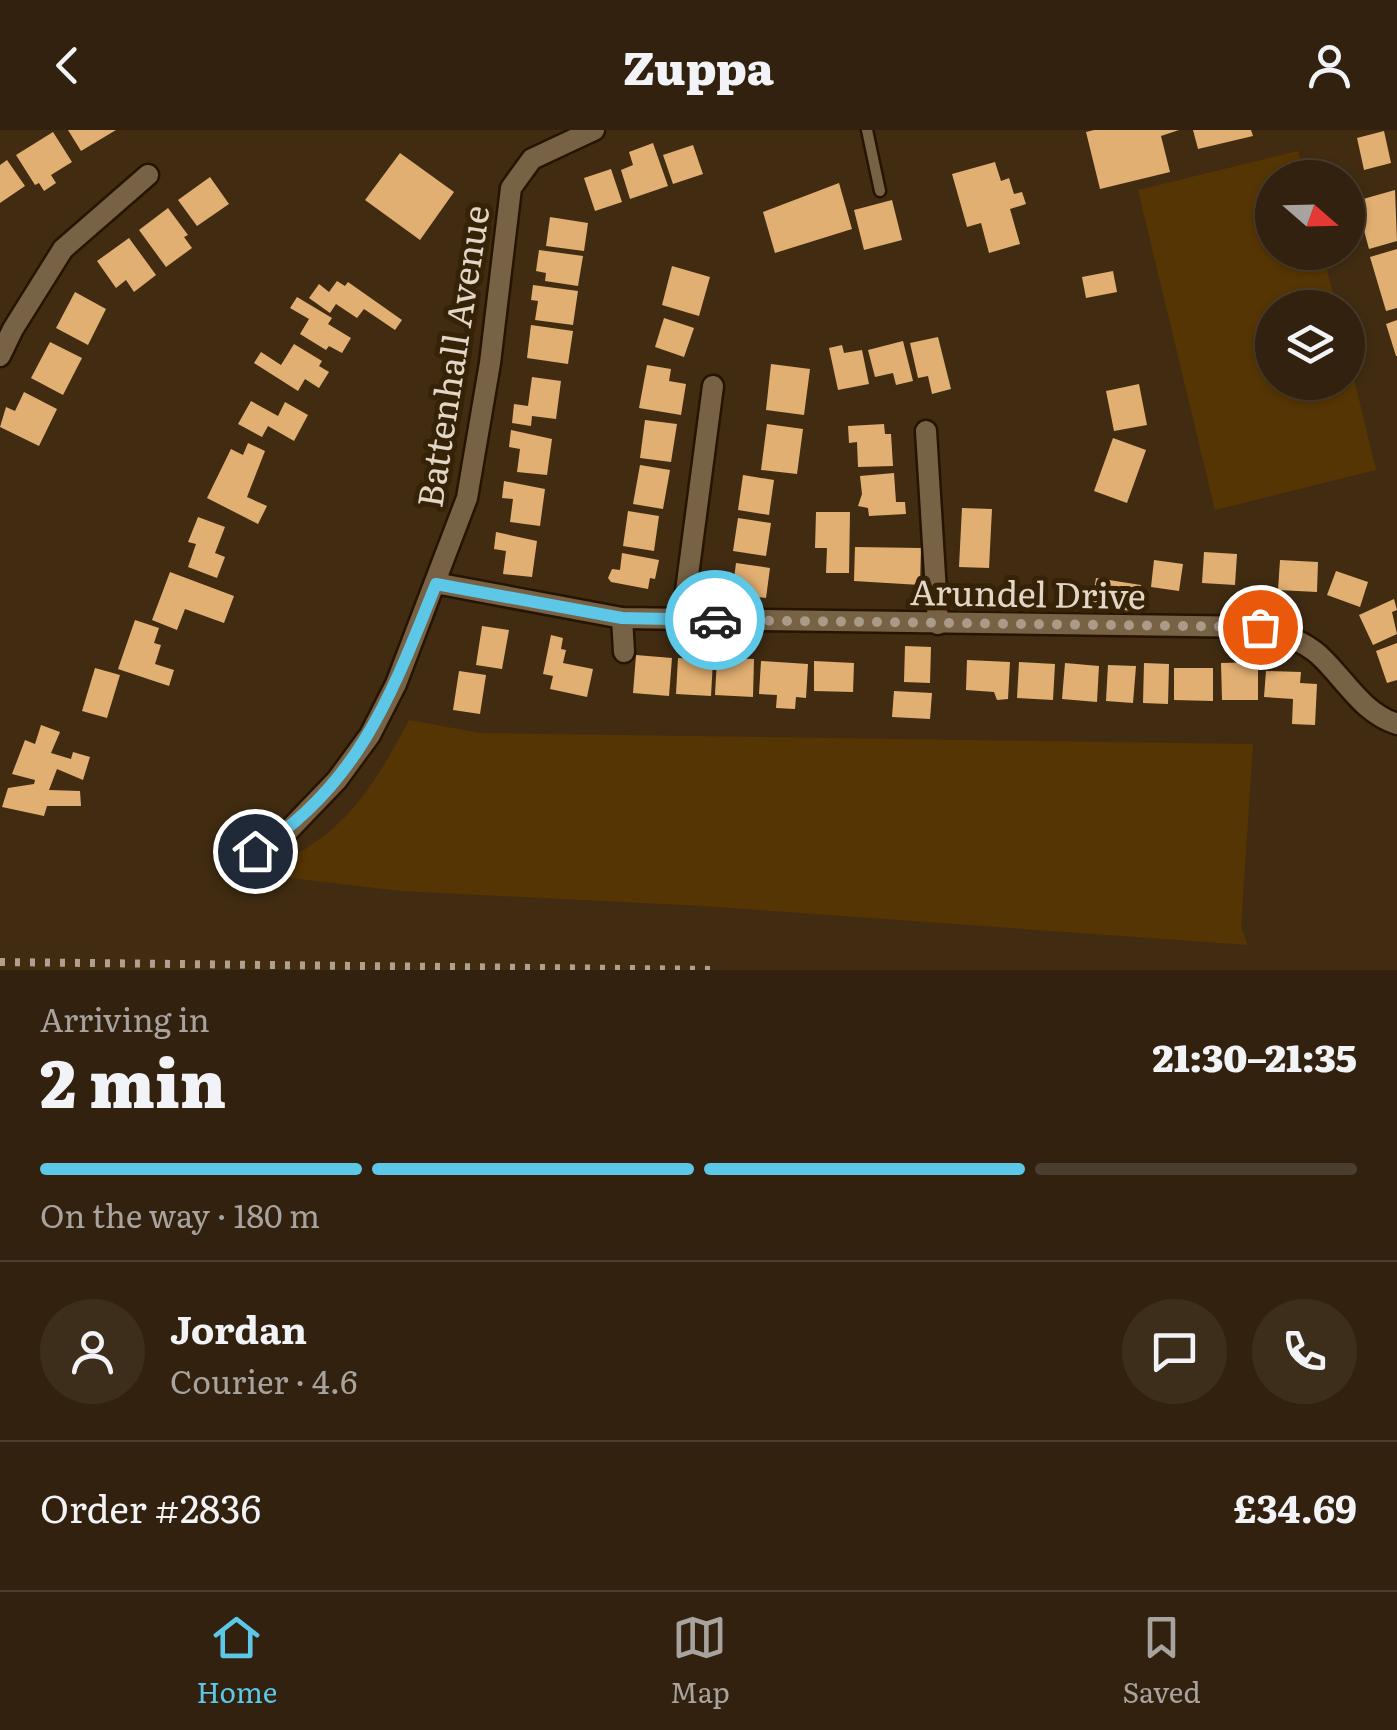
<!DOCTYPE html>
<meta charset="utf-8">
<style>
:root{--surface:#31210e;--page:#3d2e1c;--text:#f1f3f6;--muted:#a8a39e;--line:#4c3e2e;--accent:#5dc7e8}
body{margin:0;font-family:Literata,serif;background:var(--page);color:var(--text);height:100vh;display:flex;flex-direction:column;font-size:38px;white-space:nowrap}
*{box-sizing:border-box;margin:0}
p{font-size:32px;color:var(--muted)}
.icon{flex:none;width:55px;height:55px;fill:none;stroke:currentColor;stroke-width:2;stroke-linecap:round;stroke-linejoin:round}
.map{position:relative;height:840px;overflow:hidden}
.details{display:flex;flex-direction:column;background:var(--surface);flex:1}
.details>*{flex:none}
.needle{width:65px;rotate:110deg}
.fabs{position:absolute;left:1255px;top:30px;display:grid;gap:20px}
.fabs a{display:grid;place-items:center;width:110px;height:110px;border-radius:50%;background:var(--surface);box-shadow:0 2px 8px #0004,0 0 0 2px var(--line);font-size:50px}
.pin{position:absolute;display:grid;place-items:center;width:85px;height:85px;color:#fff;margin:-42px;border:5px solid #fff;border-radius:50%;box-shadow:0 2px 10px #0007}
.courier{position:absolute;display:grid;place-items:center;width:100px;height:100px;margin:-50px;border:8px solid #5dc7e8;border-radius:50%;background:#fff;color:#222;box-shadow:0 2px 12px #0007}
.overview em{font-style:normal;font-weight:800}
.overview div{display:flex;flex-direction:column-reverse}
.overview{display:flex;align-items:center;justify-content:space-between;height:170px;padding:0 40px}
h1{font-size:65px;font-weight:800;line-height:75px}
.bar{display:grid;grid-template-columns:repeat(4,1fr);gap:15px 10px;align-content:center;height:120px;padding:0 40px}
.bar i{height:12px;border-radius:8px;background:var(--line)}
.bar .current{background:var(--accent)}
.bar p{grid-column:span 4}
.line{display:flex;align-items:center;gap:25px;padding:0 40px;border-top:2px solid var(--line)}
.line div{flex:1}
.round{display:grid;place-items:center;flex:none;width:105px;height:105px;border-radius:52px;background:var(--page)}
header{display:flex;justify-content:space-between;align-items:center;height:130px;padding:0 40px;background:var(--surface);font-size:45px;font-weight:800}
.menu{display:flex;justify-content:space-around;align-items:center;height:140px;border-top:2px solid var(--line);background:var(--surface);font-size:28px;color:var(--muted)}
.menu a{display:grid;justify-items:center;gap:5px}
.menu .current{color:var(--accent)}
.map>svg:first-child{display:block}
.green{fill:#553503}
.building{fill:#e2af72}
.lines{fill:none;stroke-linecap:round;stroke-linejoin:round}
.lane-casing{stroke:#271400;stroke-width:15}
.street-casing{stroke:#271400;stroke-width:25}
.lane{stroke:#786246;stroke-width:10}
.street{stroke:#786246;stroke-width:20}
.rail{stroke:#b0a08e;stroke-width:8;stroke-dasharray:5 10;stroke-linecap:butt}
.done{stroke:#aa9a88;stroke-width:10;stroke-dasharray:0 18}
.route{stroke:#5dc7e8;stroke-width:12}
.labels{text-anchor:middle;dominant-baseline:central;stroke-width:10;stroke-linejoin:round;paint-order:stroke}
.street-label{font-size:35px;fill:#e3d6c7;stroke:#362207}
</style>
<header><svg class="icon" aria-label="back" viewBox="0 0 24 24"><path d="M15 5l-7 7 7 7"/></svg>Zuppa<svg class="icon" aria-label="person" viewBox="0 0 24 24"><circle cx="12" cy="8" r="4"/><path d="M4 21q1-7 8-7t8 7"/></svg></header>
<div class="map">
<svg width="1397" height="840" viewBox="0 0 1397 840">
<rect width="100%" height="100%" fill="#412c12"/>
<g class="green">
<polygon points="1298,21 1305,47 1272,48 1272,122 1323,123 1336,177 1272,178 1272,252 1348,252 1348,224 1376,340 1215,380 1138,60"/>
<path d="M409 590 480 603 1253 614 1241 797 1248 815 703 776 401 761 265 745C285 732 306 719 325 705 363 676 387 631 409 590Z"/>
</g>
<g class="building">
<polygon points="68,0 116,0 81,21"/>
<polygon points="1094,0 1179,0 1161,6 1170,42 1100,59 1086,2"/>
<polygon points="1193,0 1251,0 1253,6 1198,19"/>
<polygon points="1384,1 1391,33 1364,40 1357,8"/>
<polygon points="53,2 72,32 51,45 56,53 44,61 39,53 35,55 16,25"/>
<polygon points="653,13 668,56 630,69 621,40 633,35 629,22"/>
<polygon points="693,15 703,44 673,54 663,25"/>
<polygon points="400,23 454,62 420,110 365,70"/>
<polygon points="7,30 25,56 0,73 0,35"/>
<polygon points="995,32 1001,51 1009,48 1014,64 1022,62 1026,74 1010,79 1020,114 989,123 981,93 967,97 952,44"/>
<polygon points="611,39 622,72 595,81 584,48"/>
<polygon points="210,47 229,74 197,96 178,70"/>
<polygon points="839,53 852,99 775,123 763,82"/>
<polygon points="1395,60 1397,111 1369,119 1356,71"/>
<polygon points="892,70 902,110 864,120 854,80"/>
<polygon points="168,78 188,105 184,107 192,118 166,137 139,100"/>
<polygon points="550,87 588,93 584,121 546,116"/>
<polygon points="129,108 156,145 134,162 126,150 116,158 97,131"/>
<polygon points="1397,119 1397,178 1386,181 1370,127"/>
<polygon points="539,120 583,126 578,156 545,151 546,143 536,141"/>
<polygon points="672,136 710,147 699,186 662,175"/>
<polygon points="1113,141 1117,162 1086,168 1082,147"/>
<polygon points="337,151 345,156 348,152 402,190 395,200 364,179 357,188 336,174 330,183 309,168 319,154 329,162"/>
<polygon points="533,155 578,161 573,195 535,190 538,171 531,170"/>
<polygon points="75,162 106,179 88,215 56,198"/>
<polygon points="297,167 332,188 328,194 351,208 342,223 329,216 326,220 300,204 309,189 290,178"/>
<polygon points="664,188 694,198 684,227 655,217"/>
<polygon points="1397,190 1397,226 1396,226 1386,194"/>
<polygon points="531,195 573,201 568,234 527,228"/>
<polygon points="938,207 951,259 932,264 928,246 918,248 910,213"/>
<polygon points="903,211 913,251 896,255 893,243 875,247 868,220"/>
<polygon points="50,212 82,228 63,265 31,248"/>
<polygon points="294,214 322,231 319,236 329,242 319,258 305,249 298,261 254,233 261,222 281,235"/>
<polygon points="842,215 844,223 862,220 869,254 838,260 829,218"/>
<polygon points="771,234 810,239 804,285 766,280"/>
<polygon points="647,235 671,239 669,251 686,254 681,285 639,278"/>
<polygon points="532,247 561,251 556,289 532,286 531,296 512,293 514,274 528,276"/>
<polygon points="1139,254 1147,295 1114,301 1106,261"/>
<polygon points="24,262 57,279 39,316 0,297 6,277 15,281"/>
<polygon points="251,271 278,286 285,272 308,285 294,311 268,296 262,307 238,294"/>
<polygon points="645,290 677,294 671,332 640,328"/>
<polygon points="767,294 803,299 797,344 761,340"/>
<polygon points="884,294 885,304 891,304 893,336 858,337 857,312 849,313 848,296"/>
<polygon points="511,300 552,309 547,345 517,342 520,319 509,317"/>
<polygon points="1113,308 1146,320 1127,373 1094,361"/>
<polygon points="248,313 265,321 247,367 267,376 258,394 207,368 231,319 243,325"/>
<polygon points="640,335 670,340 663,379 633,374"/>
<polygon points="894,343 896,372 905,372 906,384 869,386 868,378 858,376 862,364 860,346"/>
<polygon points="743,345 774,350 769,385 738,380"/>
<polygon points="504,351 545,359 540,396 510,392 513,369 502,368"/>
<polygon points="962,378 992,379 989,438 959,437"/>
<polygon points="628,381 659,386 654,421 623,416"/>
<polygon points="816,382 850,382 849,443 826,443 827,418 815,418"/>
<polygon points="198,387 225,397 215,423 225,427 217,448 188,437 196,414 188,412"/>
<polygon points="738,388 771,393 766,426 733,421"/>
<polygon points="496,402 537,411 532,447 503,444 506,421 494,419"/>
<polygon points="855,417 921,418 920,455 854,451"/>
<polygon points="1204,422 1237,424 1235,455 1202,453"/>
<polygon points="622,423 659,430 655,449 650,448 648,459 611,452 608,448 612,439 620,440"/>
<polygon points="1154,430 1183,434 1179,461 1151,457"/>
<polygon points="1280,430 1318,432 1317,462 1278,460"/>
<polygon points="736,433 770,438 766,468 732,464"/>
<polygon points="1336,441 1368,452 1360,477 1327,465"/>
<polygon points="170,442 234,466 224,493 185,479 177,500 152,490"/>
<polygon points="1096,448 1141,455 1137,482 1080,473 1082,458 1094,460"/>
<polygon points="1394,469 1397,480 1392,482 1397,504 1373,515 1359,485"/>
<polygon points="135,490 159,498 154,513 161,515 155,534 174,540 169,556 118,539"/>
<polygon points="482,496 509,500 502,539 476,535"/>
<polygon points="551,505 563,508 561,519 566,520 563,533 593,539 587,567 550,559 553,546 543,544"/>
<polygon points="1397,513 1397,550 1387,553 1376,521"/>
<polygon points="905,516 931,517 930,553 904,552"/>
<polygon points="636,525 672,528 669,566 633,563"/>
<polygon points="678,528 713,530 711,566 676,564"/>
<polygon points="717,528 754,529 753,567 715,565"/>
<polygon points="967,530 1010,532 1008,569 997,570 994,562 966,560"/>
<polygon points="761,531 808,534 806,568 796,567 795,579 776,578 777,565 759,564"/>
<polygon points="814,531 854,533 853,562 814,561"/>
<polygon points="1019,532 1055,534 1053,570 1017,568"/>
<polygon points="1258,532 1258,570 1222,570 1221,533"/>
<polygon points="1065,533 1099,536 1097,572 1062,569"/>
<polygon points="1144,533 1169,534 1168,574 1143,573"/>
<polygon points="1108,535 1136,536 1133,573 1106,571"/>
<polygon points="95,538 120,545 107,588 82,581"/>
<polygon points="1174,538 1213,538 1213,571 1174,570"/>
<polygon points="459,541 486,545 480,584 453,580"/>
<polygon points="1266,541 1301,542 1300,553 1317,554 1315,595 1292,594 1293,569 1264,567"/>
<polygon points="894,561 932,563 930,589 892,587"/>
<polygon points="41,595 60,602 51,623 71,629 73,622 90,627 83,650 57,639 49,660 80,661 81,676 47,676 44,686 2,677 8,658 34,654 35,650 12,644 25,610 35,614"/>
</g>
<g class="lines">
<g class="lane-casing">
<polyline id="lane" points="867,0 880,61"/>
</g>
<g class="street-casing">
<g id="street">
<polyline points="0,226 13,199 63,119 148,45"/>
<polyline points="926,301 938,494"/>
<path d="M435 453 622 488 1260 497C1281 504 1302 510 1319 525 1346 550 1361 582 1397 594"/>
<polyline points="622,488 624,522"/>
<polyline points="682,491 713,256"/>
<polyline points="236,733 289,700 337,650 370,605 396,554 467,368 490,233 511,58 532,29 594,0"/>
</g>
</g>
<use href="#lane" class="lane"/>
<use href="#street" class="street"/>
<polyline class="rail" points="0,832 720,840"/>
</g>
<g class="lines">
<polyline class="done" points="715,490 1260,497"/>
<path class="route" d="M255 721C359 656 393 561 436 454L622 488 715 490"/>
</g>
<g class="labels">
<g class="street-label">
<text transform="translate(451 226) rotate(-81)">Battenhall Avenue</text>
<text transform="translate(1028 462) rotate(1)">Arundel Drive</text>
</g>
</g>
</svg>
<div class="fabs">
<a><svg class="needle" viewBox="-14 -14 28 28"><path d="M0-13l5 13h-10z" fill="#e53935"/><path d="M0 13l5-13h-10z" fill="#a8a39e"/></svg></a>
<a><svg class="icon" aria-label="layers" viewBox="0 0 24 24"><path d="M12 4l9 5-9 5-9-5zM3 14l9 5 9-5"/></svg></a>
</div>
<div class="pin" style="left:1260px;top:497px;background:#ea580c"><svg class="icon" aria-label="bag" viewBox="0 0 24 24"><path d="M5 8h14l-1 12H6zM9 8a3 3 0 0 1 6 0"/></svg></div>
<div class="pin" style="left:255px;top:721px;background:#1f2937"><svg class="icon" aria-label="home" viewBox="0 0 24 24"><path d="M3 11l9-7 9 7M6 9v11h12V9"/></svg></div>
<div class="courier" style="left:715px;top:490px"><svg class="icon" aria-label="car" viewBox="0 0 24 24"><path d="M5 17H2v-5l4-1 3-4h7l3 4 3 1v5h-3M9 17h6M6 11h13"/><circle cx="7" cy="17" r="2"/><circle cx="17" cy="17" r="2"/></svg></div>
</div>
<section class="details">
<div class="overview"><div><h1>2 min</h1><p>Arriving in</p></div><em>21:30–21:35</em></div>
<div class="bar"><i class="current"></i><i class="current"></i><i class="current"></i><i></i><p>On the way · 180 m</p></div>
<div class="line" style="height:180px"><a class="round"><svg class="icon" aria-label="person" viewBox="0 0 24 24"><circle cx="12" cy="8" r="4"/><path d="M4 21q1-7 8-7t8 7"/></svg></a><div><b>Jordan</b><p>Courier · 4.6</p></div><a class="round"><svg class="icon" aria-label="chat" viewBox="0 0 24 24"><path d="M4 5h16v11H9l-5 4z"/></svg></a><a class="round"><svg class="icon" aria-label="phone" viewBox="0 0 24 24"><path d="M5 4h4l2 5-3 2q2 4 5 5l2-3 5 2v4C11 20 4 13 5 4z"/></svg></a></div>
<div class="line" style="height:130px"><div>Order #2836</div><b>£34.69</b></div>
</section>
<nav class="menu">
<a class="current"><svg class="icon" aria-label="home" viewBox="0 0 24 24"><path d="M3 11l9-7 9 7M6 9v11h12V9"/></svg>Home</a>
<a><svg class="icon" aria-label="map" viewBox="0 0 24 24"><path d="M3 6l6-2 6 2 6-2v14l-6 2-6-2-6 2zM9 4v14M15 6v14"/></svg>Map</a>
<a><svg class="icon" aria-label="saved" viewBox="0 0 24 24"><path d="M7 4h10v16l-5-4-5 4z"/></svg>Saved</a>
</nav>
